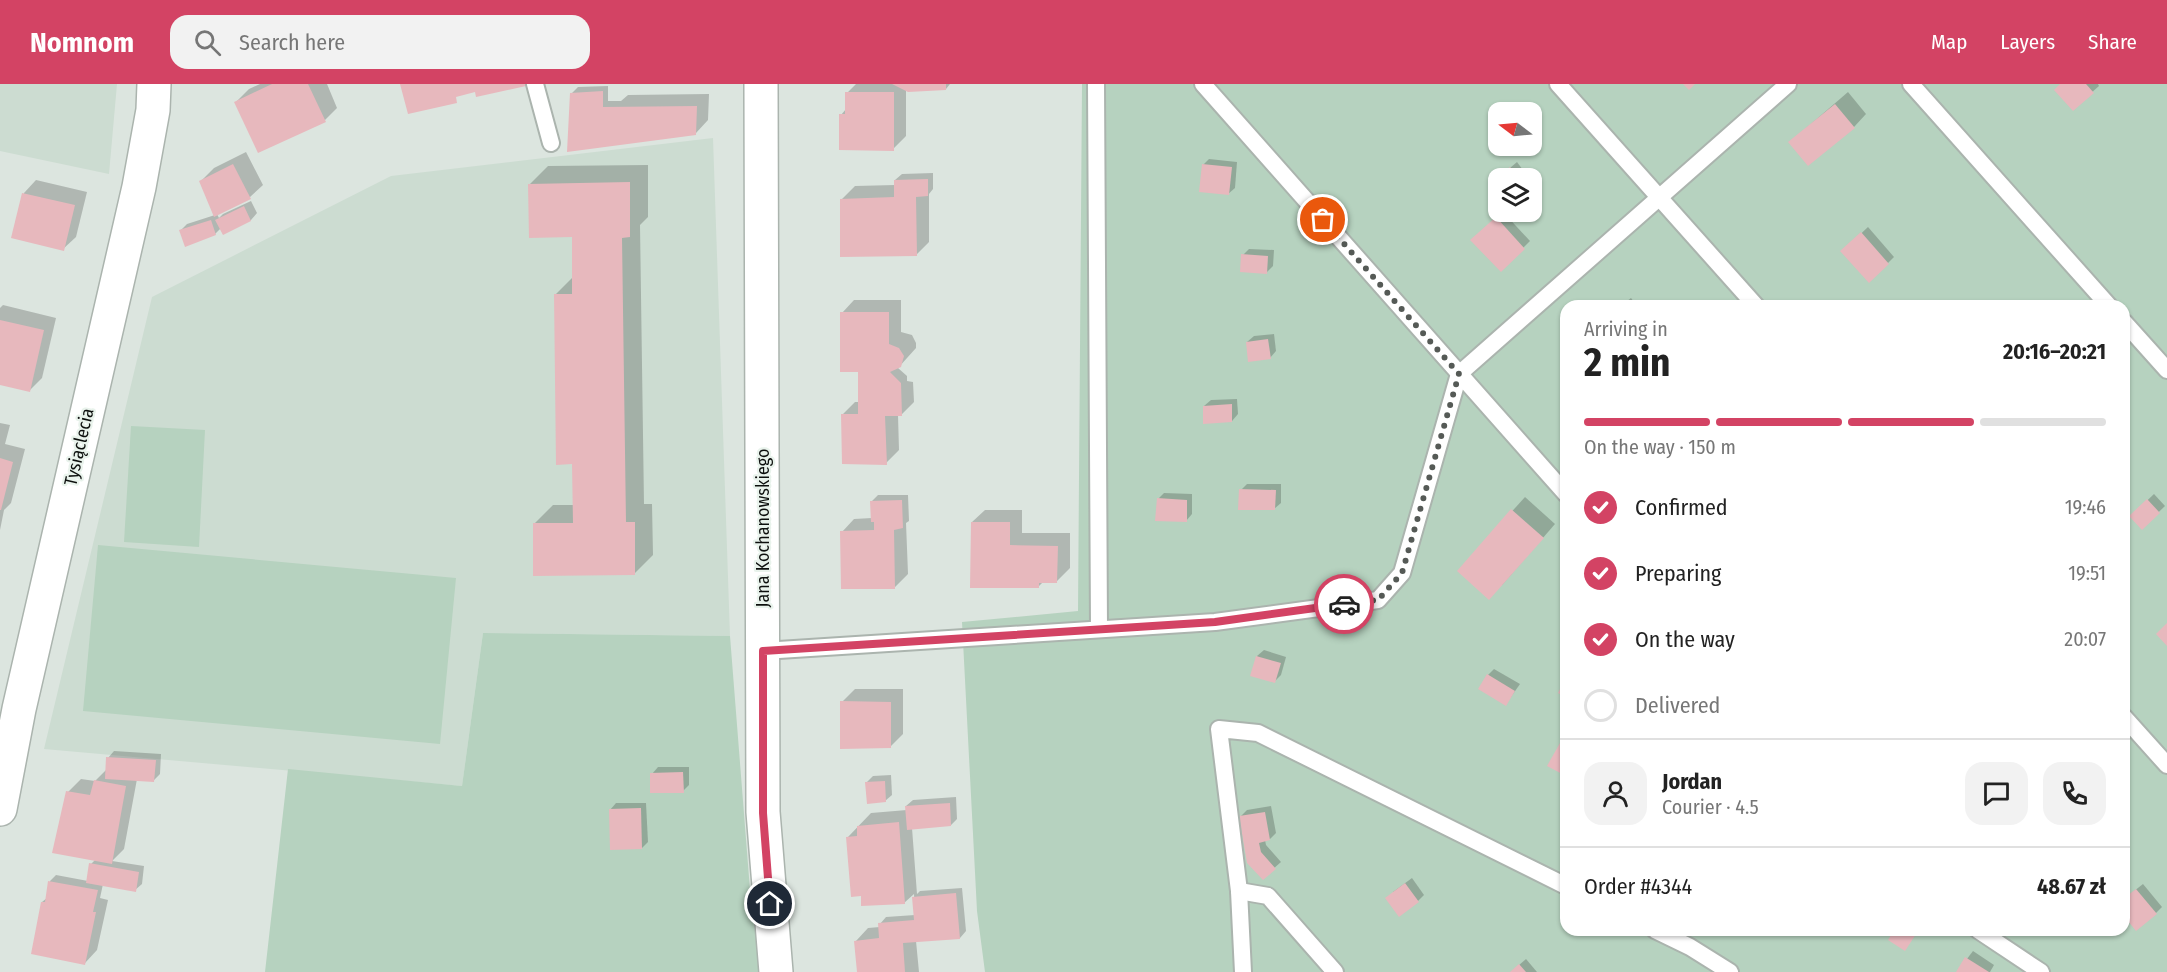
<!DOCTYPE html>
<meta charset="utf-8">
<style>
:root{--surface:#fff;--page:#f2f2f2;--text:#222;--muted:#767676;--line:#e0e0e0;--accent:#d34364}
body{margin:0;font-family:"Fira Sans Condensed",sans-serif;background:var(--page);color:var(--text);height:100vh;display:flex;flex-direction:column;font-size:22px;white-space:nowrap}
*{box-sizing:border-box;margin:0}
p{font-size:20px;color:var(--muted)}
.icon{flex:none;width:33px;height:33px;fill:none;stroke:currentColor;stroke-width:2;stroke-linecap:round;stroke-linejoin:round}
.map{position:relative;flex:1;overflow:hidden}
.sheet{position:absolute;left:1560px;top:216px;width:570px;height:636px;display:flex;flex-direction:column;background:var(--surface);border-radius:18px;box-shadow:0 2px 4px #0004}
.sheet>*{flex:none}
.needle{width:39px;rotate:286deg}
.controls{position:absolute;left:1488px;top:18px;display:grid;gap:12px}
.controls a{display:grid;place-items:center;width:54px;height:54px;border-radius:12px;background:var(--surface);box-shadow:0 2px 4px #0004;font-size:30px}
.pin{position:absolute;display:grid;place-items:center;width:51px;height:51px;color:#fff;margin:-26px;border:3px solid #fff;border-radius:50%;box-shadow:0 2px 6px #0007}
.courier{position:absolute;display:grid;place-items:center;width:60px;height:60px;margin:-30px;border:4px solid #d34364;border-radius:50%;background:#fff;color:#222;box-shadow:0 2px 8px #0007}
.headline em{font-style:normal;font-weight:700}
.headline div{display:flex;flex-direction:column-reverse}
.headline{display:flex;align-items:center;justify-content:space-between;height:102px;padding:0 24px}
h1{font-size:39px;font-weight:700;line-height:45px}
.bar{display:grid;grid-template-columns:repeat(4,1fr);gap:9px 6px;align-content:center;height:72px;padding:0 24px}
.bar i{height:8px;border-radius:4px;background:var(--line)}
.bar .selected{background:var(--accent)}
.bar p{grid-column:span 4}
.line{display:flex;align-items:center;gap:15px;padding:0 24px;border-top:2px solid var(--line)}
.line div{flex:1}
.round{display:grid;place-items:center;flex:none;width:63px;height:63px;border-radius:18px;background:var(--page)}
ol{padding:0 24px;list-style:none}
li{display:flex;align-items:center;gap:18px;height:66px}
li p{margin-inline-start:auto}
li .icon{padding:6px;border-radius:50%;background:var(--accent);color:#fff;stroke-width:4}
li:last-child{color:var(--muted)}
li i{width:33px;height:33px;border:3px solid var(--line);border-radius:50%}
header{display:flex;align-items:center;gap:36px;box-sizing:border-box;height:84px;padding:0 30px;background:var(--accent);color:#fff}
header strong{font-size:28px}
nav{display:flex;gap:33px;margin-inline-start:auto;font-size:21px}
.search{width:420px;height:54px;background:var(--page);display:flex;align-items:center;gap:15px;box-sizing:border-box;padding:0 21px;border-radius:18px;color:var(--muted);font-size:22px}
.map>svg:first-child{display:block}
.built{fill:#ccdcd1}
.green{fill:#b6d2bf;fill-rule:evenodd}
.shadow{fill:#0003}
.building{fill:#e7b8bd}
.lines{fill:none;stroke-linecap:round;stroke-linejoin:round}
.lane-casing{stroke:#abb4ae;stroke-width:20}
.street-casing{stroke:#abb4ae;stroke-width:36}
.lane{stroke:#fff;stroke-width:16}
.street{stroke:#fff;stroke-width:33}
.done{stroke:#555a56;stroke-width:6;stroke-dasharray:0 10.8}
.route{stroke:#d34364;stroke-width:8}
.labels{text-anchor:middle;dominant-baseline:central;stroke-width:4.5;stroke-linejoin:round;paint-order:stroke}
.street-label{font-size:18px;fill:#0c0f0d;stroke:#e9f3ec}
</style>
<header>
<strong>Nomnom</strong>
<div class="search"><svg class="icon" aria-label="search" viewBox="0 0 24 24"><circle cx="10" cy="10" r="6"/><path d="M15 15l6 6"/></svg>Search here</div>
<nav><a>Map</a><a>Layers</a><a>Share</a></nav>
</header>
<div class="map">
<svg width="2167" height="888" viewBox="0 0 2167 888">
<rect width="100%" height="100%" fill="#dce5df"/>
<g class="built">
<polygon points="0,0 117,0 109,90 0,67"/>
<polygon points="713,54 730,552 483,549 462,702 44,665 152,213 391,92"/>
</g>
<g class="green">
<path d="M1082 0H2167V888H985L977 827 962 538 1078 527ZM1498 28H1532V62H1498ZM1498 94H1532V128H1498ZM1566 222H2124V846H1566Z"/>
<polygon points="131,342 205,346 199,463 124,458"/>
<polygon points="98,461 456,494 440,660 83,627"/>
<polygon points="483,549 730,552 750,806 760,888 265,888 288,685 462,702"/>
</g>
<g class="shadow">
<polygon points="260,0 327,0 337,24 325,36 236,18 249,5"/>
<polygon points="856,0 950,0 946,5 906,6 906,52 893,65 841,31 846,25 847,9"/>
<polygon points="2061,0 2098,0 2099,2 2073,25"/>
<polygon points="608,2 608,17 621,17 628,11 709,10 708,36 696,49 568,67 571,10 578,3"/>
<polygon points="1848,8 1866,30 1854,43 1790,58"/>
<polygon points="246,68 263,101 250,113 217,130 219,134 223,130 251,117 257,129 251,136 223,149 221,144 215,150 181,146 187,140 215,131 201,97 214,84"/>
<polygon points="1209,75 1237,78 1235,104 1228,110 1203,81"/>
<polygon points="1517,78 1526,90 1521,94 1498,94 1498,112 1490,101"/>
<polygon points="648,81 648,133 640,141 644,420 652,420 653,471 635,489 534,440 553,421 574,421 573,379 555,211 573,193 573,151 529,101 548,82"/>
<polygon points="933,89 933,105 929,110 929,158 916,171 842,115 855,102 895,101 895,96 902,90"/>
<polygon points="36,96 87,108 76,153 63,165 13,153 24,109"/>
<polygon points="1503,128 1530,157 1501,186 1473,156"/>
<polygon points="1868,143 1894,173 1888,179 1849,161"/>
<polygon points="1249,165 1274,166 1273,182 1267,188 1243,171"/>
<polygon points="1631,214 1637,222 1621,222"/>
<polygon points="854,216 901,216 901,248 912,251 916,259 916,264 898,284 907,292 907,297 913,298 914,318 901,331 898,331 899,366 886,379 842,331 855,318 859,318 859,289 842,229"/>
<polygon points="3,221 56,234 42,294 29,307 0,299 0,224"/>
<polygon points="1274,250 1276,267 1270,274 1247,258 1254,252"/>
<polygon points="1237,315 1238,330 1232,337 1204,322 1211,316"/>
<polygon points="0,339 10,341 5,360 25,365 11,419 4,426 0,446"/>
<polygon points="1247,400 1281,400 1281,419 1274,425 1241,406"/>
<polygon points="1164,409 1192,410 1192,430 1186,437 1158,415"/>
<polygon points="2154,410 2165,422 2142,444 2131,432"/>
<polygon points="878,411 908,411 909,437 906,439 908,490 895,503 842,448 854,435 872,434 872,417"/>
<polygon points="1525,413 1555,440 1502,501 1459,486"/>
<polygon points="985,426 1022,426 1022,449 1070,449 1070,484 1057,497 1044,497 1038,503 972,438"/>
<polygon points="1264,566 1286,573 1281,591 1274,598 1257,572"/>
<polygon points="1494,585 1520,600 1506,620 1488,591"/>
<polygon points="855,605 903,605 903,650 890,663 842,618"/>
<polygon points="114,667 161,670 160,690 154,696 137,695 124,765 112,777 144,782 142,800 135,806 103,800 100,814 108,816 97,866 85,879 42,818 47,814 50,797 56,791 88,797 91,780 96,775 68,708 81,695 95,697 107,685 108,674"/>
<polygon points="658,683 689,683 689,701 683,707 652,690"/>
<polygon points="891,691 892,711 885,717 867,698 873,692"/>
<polygon points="956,713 957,735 951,741 912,744 917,810 920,807 962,804 966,847 960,854 916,857 919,888 858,888 856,857 868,844 880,843 880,840 886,833 915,831 914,810 904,819 863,811 848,753 871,729 907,726 906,722 913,716"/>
<polygon points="616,719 646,719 648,758 642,764 610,726"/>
<polygon points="1271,722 1276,749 1270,755 1265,756 1266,761 1281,778 1263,794 1241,732 1247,726"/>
<polygon points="1412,794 1424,811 1418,817 1393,808"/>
<polygon points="2143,800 2162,823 2156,829 2124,830 2124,815"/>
<polygon points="1973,867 1994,881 1990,888 1957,888"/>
<polygon points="1526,875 1537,888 1511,888"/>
</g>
<g class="building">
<polygon points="272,0 308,0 326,38 258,69 234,18"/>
<polygon points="400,0 526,0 526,2 476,13 475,8 456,13 457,19 408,30"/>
<polygon points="892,0 946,0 946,6 908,8"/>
<polygon points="1683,0 1695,0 1689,6"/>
<polygon points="2060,0 2086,0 2094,9 2073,27 2054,6"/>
<polygon points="603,7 603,23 697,22 696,51 567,68 570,9"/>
<polygon points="845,8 894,8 894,67 839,66 839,30 845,30"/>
<polygon points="1835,20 1855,44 1808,82 1788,58"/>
<polygon points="233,80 251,115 214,133 199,97"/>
<polygon points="1202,80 1232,83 1229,111 1199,108"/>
<polygon points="1510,83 1519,94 1498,94 1498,115 1488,101"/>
<polygon points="928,95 928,112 916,113 917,172 840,173 840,115 894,113 894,96"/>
<polygon points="630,98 630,153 622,154 626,438 635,438 635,491 533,492 533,439 573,439 572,380 556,381 554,210 572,210 572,153 529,154 528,100"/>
<polygon points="22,109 75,121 64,167 11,154"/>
<polygon points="244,122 251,137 223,151 215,136"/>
<polygon points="1496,133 1525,165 1501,188 1470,156"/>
<polygon points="211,136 216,151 185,163 179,146"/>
<polygon points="1861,148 1889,180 1869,199 1840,167"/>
<polygon points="1241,170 1268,172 1267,190 1240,188"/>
<polygon points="840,228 889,228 889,260 899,264 904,272 901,283 890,288 901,299 902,332 885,332 887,381 842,380 841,330 858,330 858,288 840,288"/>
<polygon points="0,236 44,246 30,308 0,301"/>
<polygon points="1268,255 1271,275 1248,278 1246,258"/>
<polygon points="1232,320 1232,338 1203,340 1203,322"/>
<polygon points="0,374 13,378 1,426 0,426"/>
<polygon points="1239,405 1276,406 1275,426 1238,426"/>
<polygon points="1157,414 1187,416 1187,438 1155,437"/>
<polygon points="2147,415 2160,429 2142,446 2129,432"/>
<polygon points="902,416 903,444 894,446 895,505 841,505 840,447 874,446 874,438 871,438 870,417"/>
<polygon points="1511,425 1544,454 1489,516 1457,487"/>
<polygon points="971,438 1010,438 1010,461 1058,462 1057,499 1039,499 1039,504 970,504"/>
<polygon points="2167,539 2167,562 2156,550"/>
<polygon points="1256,572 1281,579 1275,599 1250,592"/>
<polygon points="1487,590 1515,607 1506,622 1478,605"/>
<polygon points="1566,593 1566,613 1558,609"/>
<polygon points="840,617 891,618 891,664 840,665"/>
<polygon points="1560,659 1566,662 1566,692 1547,682"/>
<polygon points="106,673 156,676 154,698 105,695"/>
<polygon points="683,688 684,709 650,709 650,689"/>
<polygon points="94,696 126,702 112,780 52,769 66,707 90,711"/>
<polygon points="885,697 886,718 867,720 865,698"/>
<polygon points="950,719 951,742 907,746 905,722"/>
<polygon points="641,724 642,765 610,766 609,725"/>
<polygon points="1265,728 1270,756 1259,759 1261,768 1276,785 1263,796 1247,779 1239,732"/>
<polygon points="899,738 905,820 861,822 861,812 851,813 846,753 857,752 857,742"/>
<polygon points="89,779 139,788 136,808 86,799"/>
<polygon points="48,797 98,806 93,828 96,828 85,881 31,870 41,818 45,818"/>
<polygon points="1405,799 1419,818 1399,833 1385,814"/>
<polygon points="2136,805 2157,830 2136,847 2124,832 2124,814"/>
<polygon points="956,809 960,855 903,859 905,888 857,888 854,857 879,854 878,839 914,836 912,813"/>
<polygon points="1894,846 1917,846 1918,847 1905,867 1888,856"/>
<polygon points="1965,873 1989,888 1956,888"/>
<polygon points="1519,880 1526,888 1510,888"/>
</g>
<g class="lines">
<g class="lane-casing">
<g id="lane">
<polyline points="535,0 551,59"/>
<polyline points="1096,0 1099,544"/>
<polyline points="1203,0 1566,410"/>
<polyline points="1558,0 1756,222"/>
<polyline points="1911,0 2109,222"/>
<polyline points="2124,238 2167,286"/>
<polyline points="763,567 1215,538 1378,516 1402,489 1459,290 1788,0"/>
<polyline points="2124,633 2167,681"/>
<polyline points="1239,807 1268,812 1335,888"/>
<polyline points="1655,846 1690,863 1730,888"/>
<polyline points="1978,846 2041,888"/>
<polyline points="1243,888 1239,807 1219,645 1258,649 1566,802"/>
</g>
</g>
<g class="street-casing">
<g id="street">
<polyline points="761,0 763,728 776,888"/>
<polyline points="0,725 19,625 139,103 153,26 154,0"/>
</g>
</g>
<use href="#lane" class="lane"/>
<use href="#street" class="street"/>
</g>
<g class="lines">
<polyline class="done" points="1323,136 1459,290 1402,489 1378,516 1344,520"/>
<polyline class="route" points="770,820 763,729 763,567 1215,538 1344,520"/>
</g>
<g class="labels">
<g class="street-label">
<text transform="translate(79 363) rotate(-77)">Tysiąclecia</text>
<text transform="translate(763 444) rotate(-90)">Jana Kochanowskiego</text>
</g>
</g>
</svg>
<div class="controls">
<a><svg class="needle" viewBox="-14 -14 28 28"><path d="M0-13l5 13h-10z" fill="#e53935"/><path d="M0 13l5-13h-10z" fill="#767676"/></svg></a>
<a><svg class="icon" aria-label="layers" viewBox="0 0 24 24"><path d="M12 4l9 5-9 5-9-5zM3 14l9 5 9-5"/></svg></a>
</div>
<div class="pin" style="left:1323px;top:136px;background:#ea580c"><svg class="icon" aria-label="bag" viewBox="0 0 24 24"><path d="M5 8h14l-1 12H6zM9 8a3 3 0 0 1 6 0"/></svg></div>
<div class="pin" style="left:770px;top:820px;background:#1f2937"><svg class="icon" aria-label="home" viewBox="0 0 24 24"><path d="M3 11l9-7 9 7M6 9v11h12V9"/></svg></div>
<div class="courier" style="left:1344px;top:520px"><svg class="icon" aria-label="car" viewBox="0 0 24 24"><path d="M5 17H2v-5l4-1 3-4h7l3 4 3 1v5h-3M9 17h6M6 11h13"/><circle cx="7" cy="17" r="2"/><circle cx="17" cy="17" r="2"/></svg></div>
<section class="sheet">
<div class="headline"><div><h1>2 min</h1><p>Arriving in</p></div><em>20:16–20:21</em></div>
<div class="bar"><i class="selected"></i><i class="selected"></i><i class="selected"></i><i></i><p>On the way · 150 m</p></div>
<ol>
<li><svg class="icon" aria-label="check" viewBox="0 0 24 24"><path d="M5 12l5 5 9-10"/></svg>Confirmed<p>19:46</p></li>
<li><svg class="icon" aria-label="check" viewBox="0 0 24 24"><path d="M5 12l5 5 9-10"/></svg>Preparing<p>19:51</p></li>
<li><svg class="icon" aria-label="check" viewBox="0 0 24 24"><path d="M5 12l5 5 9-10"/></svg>On the way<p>20:07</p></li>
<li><i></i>Delivered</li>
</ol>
<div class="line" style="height:108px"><a class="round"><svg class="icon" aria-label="person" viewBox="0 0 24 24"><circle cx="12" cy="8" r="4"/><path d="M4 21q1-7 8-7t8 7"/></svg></a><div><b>Jordan</b><p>Courier · 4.5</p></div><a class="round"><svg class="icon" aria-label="chat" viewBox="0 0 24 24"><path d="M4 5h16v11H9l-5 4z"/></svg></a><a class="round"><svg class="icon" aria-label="phone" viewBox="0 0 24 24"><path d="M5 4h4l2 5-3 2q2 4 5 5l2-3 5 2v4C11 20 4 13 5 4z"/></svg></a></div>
<div class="line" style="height:78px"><div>Order #4344</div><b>48.67 zł</b></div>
</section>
</div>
